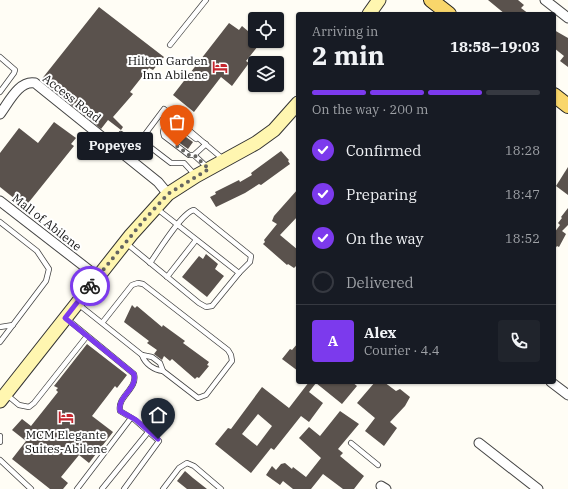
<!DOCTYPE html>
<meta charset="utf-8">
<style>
:root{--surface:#171b24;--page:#20242c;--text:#f1f3f6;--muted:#9ea1a6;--line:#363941;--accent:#7c3aed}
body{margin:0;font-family:"IBM Plex Serif",serif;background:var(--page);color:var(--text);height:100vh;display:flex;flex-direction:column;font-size:15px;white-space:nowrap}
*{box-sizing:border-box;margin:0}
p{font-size:13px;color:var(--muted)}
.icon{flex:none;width:22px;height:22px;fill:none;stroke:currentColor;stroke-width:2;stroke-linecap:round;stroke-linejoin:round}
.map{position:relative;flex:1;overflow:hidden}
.drawer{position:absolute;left:296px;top:12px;width:260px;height:372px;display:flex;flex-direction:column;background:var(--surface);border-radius:4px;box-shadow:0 1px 3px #0004}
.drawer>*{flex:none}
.buttons{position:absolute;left:248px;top:12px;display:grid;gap:8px}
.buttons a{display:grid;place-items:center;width:36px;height:36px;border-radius:4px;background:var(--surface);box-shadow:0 1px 3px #0004;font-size:20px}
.pin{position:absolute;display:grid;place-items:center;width:34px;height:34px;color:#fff;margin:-41px -17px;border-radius:50% 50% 50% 0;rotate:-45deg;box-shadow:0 0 4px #0007}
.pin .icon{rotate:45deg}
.courier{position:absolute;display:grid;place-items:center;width:40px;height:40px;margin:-20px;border:3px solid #7c3aed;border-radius:50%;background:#fff;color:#222;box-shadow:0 1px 5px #0007}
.bubble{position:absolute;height:28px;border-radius:4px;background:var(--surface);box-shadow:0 1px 3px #0004;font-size:13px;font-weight:700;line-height:28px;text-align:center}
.overview em{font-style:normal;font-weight:700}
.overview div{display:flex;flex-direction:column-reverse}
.overview{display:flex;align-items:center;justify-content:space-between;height:68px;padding:0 16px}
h1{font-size:26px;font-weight:700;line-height:30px}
.bar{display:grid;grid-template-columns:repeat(4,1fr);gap:6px 4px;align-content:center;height:48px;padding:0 16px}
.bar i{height:5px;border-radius:3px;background:var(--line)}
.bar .active{background:var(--accent)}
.bar p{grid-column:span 4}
.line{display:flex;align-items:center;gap:10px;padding:0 16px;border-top:1px solid var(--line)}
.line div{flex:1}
.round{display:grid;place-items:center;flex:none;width:42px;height:42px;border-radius:4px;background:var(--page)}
ol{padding:0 16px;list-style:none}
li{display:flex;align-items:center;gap:12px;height:44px}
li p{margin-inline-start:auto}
li .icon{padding:4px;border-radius:50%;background:var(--accent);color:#fff;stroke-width:4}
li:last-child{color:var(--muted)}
li i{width:22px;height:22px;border:2px solid var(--line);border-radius:50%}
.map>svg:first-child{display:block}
.building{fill:#5a524d;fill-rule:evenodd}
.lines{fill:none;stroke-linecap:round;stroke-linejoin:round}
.lane-casing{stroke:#444;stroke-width:6}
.street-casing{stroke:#444;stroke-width:11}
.secondary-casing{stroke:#333;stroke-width:15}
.primary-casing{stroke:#222;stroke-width:16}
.lane{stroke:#fff;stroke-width:4.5}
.street{stroke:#fff;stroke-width:9}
.secondary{stroke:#fff6b0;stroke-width:13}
.primary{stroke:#f9d66b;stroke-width:14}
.done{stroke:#646461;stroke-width:4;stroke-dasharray:0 7.2}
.route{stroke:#7c3aed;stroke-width:5}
.labels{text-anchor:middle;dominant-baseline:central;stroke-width:4;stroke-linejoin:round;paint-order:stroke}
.poi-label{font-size:12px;fill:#111;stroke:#fff;text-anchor:end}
.street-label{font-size:12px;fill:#111;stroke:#fff}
</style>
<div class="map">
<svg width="568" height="489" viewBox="0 0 568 489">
<rect width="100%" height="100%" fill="#fffdf5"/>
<g class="building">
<polygon points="488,0 518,0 524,5 521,8 529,14 505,14"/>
<polygon points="99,7 164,57 153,70 149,68 130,92 133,94 113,117 123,127 121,130 108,120 101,129 41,80"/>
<polygon points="229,23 239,30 242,26 255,37 255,41 262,41 246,61 249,63 232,86 221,77 194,112 173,95"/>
<polygon points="554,30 568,38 568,67 560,61 564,56 554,48"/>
<polygon points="54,122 76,138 71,144 74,146 25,207 0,187 0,153 19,128 38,143"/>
<polygon points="172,127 193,142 188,149 167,134"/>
<polygon points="281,151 289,160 288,161 290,164 261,185 259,184 245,193 216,207 210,197 216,194 215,192 239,180 240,182 252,175 251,173"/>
<polygon points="568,167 568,195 556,186"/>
<polygon points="298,189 298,216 280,235 298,250 298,264 294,268 288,264 287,265 263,244 265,242 264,240 277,224 272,221 274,216"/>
<polygon points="568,208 568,225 562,231 566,234 559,247 557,246 554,250 554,233 560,225 558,223 562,218 561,217"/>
<polygon points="206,254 218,264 215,269 224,276 207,297 182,277 199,256 203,259"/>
<polygon points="132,305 135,308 137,306 162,327 163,325 185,341 183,343 209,362 207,365 209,366 199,378 197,377 195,379 172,359 170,361 164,356 162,360 154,354 157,350 147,343 149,341 124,322"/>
<polygon points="298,343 298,371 282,359 290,349 292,350"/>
<polygon points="87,344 127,375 117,388 115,386 92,416 113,432 89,463 79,455 61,477 68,483 63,489 50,489 12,459 26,441 12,430 22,419 31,426 58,392 56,390 58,388 54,386"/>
<path d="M309 382H352L357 386 342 404 316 383 309 392 323 403 309 422 301 416 274 450 271 448 251 473 215 444 228 428 231 429 262 387 289 408ZM258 414 272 426 257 446 242 434Z"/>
<polygon points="375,382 384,382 396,391 400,389 410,397 405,406 390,422 397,428 384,446 365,431 375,418 357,403"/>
<polygon points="340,411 359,424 338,449 343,453 340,456 364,476 354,489 343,489 323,474 311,489 293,489 283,481 280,485 266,475 272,466 276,470 281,464 285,463 292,469 293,467 306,477 321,458 299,438 309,427 320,436"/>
<polygon points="185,471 193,478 207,489 187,489 177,481"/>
</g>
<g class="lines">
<g class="lane-casing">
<g id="lane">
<polyline points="170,45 206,0"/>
<polyline points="0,57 15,70 14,73 0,92"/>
<polyline points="121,134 137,145 164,109 223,159"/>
<polyline points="196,139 178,125 171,123 164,128 163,132 164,136 189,155 194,155 208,168"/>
<polyline points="141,140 171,163 184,163 195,175"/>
<polyline points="194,155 206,144 204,143"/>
<polyline points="0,222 37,251 49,269 46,281 0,342"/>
<polyline points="126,243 199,303 206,307 212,306 239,273 156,208"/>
<path d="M150 263C158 252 182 212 194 210L251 256 250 262 239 273"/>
<polyline points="167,277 196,240"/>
<polyline points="78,304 142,355 152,357 160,363 163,371 198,398 206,395 232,361 231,355 228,350 143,284 138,283 132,285 102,323"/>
<path d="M67 319 134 374C138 389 117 396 120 411L135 420 159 441 124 489"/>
<polyline points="0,327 13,325"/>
<path d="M142 355C145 364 154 370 163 371"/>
<polyline points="7,395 19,405 29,407 34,403 87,336"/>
<polyline points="0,436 0,442"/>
<polyline points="351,443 378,465"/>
<polyline points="0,460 31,489"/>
<polyline points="77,489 131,418"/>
<polyline points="102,489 149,431"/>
<polyline points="163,489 179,468 187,463 194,466 221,489"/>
</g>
</g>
<g class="street-casing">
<g id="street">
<polyline points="545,0 568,18"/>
<path d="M0 114C9 102 19 80 35 83L158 182 168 194"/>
<polyline points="0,201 98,277"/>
<polyline points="551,382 568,395"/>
<polyline points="479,443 538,489"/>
<polyline points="381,486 386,489"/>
</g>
</g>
<g class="secondary-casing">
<g id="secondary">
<polyline points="369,14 379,0"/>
<polyline points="0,401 131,235 168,194 196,176 256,143 274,130 298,103"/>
</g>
</g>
<g class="primary-casing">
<g id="primary">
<polyline points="431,0 449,14"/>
<polyline points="554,95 568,106"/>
</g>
</g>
<use href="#lane" class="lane"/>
<use href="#street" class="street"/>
<use href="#secondary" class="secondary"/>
<use href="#primary" class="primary"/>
</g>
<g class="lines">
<polyline class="done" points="90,286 145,219 168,194 209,169 194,155 189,155 177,146"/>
<path class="route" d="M90 286 65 318 134 374C138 389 117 396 120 411L136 420 158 439"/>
</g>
<defs>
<g id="hotel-bare" transform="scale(1.2)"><path d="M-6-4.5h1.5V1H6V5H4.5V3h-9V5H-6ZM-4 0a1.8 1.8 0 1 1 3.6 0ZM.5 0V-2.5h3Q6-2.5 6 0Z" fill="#c4262e" stroke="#fff" stroke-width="2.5" paint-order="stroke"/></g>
</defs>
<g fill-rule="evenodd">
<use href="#hotel-bare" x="220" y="67"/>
<use href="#hotel-bare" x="66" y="417"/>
</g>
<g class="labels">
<g class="poi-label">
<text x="208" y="60">Hilton Garden<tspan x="208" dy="14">Inn Abilene</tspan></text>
<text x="66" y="434" text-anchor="middle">MCM Elegante<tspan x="66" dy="14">Suites-Abilene</tspan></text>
</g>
<g class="street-label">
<text transform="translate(72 98) rotate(38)">Access Road</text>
<text transform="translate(47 222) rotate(38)">Mall of Abilene</text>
</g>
</g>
</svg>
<div class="buttons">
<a><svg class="icon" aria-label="locate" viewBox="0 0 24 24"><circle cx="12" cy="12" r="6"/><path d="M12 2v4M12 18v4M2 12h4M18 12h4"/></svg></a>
<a><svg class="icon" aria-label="layers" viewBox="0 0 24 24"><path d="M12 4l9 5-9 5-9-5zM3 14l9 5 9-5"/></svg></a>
</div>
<div class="pin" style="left:177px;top:146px;background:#ea580c"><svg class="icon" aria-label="bag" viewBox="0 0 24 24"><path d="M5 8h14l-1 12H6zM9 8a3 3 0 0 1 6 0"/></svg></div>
<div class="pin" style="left:158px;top:439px;background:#1f2937"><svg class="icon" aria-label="home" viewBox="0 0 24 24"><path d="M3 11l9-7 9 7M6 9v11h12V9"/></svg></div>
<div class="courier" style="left:90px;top:286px"><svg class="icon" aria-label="bike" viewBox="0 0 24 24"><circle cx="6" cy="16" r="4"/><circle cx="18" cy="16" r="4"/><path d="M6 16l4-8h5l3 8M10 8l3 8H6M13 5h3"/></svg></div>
<div class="bubble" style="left:77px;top:132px;width:76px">Popeyes</div>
<section class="drawer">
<div class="overview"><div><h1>2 min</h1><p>Arriving in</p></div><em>18:58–19:03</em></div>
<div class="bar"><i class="active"></i><i class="active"></i><i class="active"></i><i></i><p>On the way · 200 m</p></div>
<ol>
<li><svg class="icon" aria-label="check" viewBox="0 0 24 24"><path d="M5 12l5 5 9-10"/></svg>Confirmed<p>18:28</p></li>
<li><svg class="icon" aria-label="check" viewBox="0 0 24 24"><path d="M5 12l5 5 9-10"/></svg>Preparing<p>18:47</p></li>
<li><svg class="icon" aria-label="check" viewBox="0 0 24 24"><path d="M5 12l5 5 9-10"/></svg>On the way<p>18:52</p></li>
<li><i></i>Delivered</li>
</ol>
<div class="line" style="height:72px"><b class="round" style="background:var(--accent);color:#fff">A</b><div><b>Alex</b><p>Courier · 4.4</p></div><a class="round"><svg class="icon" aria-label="phone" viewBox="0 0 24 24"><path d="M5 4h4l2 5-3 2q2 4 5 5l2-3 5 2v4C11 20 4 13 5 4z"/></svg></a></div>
</section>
</div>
